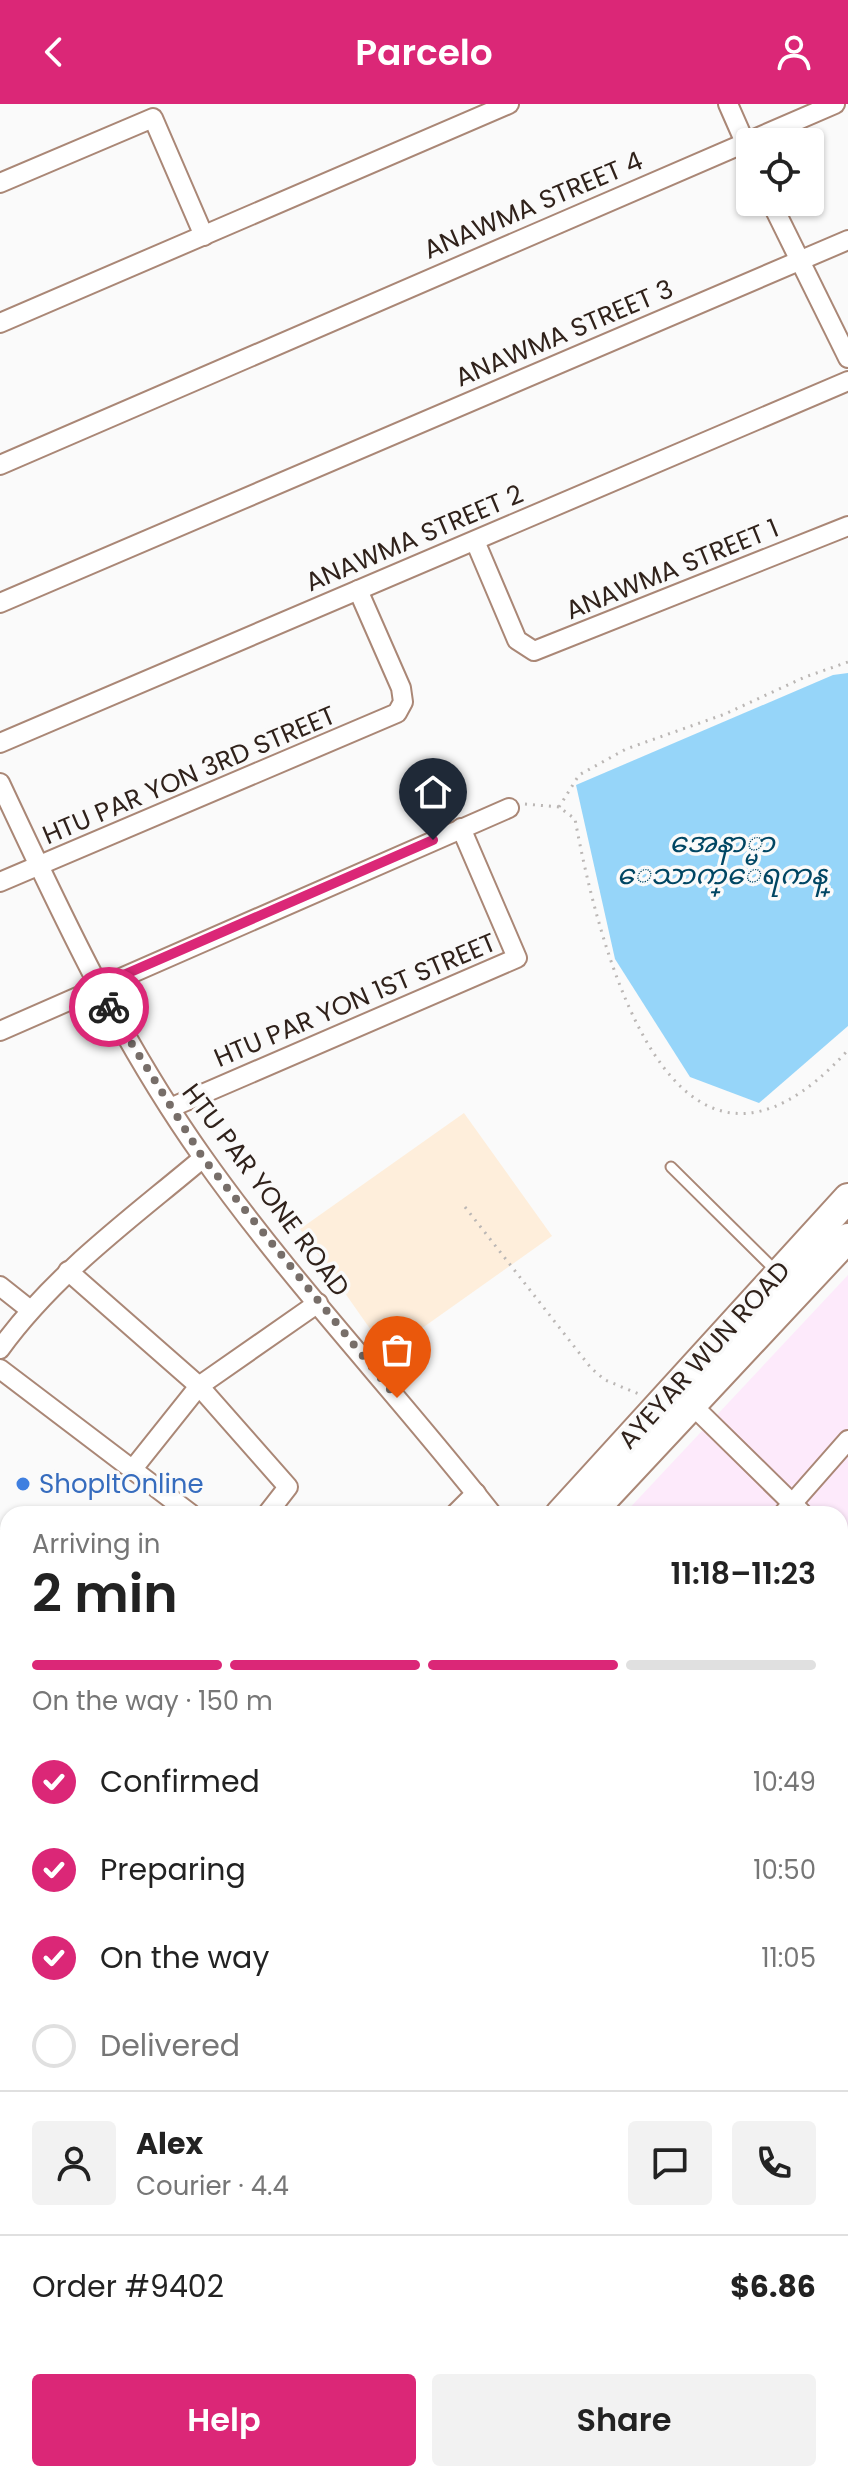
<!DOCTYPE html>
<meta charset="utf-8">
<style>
:root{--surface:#fff;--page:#f2f2f2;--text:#222;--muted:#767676;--line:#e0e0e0;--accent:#db2777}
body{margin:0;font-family:Poppins,"Noto Sans Myanmar",sans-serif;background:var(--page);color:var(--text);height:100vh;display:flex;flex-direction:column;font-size:30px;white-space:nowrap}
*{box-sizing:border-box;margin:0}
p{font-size:26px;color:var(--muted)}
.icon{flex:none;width:44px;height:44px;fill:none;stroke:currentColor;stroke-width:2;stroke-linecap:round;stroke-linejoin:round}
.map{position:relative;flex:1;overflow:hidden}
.panel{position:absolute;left:0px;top:1402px;width:848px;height:976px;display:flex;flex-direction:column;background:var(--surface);border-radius:24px 24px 0 0;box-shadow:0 2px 6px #0004}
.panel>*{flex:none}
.buttons{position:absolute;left:736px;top:24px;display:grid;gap:16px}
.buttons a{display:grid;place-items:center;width:88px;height:88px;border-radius:8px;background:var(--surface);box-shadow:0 2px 6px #0004;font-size:40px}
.pin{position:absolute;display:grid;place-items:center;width:68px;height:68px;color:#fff;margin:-82px -34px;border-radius:50% 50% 50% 0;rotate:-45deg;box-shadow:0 0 8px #0007}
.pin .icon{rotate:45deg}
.courier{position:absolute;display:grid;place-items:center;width:80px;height:80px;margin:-40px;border:6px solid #db2777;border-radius:50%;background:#fff;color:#222;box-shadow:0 2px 10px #0007}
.summary em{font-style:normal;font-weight:600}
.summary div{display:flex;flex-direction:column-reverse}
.summary{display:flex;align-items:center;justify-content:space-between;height:136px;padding:0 32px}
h1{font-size:52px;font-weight:600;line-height:60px}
.bar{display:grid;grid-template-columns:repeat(4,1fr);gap:12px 8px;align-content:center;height:96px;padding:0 32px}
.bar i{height:10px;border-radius:6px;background:var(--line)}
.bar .current{background:var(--accent)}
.bar p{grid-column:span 4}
.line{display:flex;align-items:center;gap:20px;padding:0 32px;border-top:2px solid var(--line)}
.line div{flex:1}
.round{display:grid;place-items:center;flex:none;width:84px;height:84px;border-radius:8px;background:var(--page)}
ol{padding:0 32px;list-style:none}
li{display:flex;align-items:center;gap:24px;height:88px}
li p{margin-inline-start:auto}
li .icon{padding:8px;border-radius:50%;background:var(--accent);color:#fff;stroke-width:4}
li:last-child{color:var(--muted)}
li i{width:44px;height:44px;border:4px solid var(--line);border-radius:50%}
.button{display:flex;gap:16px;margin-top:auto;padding:16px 32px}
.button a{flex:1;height:92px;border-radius:8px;background:var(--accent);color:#fff;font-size:32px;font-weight:600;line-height:92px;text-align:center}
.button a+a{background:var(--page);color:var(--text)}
header{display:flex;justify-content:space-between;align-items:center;height:104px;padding:0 32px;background:var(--accent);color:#fff;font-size:36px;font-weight:600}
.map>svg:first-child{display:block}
.industrial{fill:#fdeafb}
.education{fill:#feeedb}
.water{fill:#96d5f9}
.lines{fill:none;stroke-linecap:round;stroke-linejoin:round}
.stream{stroke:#96d5f9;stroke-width:5}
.building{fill:#e2ddfb}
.service-casing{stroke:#aa8776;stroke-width:13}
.minor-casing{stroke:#aa8776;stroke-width:22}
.secondary-casing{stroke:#aa8776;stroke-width:28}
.primary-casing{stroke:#aa8776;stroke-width:32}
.path{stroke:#bbb7b5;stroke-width:3;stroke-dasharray:2 6;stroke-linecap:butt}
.service{stroke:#fff;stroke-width:9}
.minor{stroke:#fff;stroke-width:18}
.secondary{stroke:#fff;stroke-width:24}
.primary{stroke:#fff;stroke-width:28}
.done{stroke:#776e69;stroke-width:8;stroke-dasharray:0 14.4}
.route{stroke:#db2777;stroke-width:10}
.shop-dot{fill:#3f7fe0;stroke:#fafafa;stroke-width:3}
.labels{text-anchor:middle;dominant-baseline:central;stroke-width:7;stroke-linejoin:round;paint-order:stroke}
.street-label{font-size:26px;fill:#30221b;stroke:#fafafa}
.shop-label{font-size:26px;fill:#366cbe;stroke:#fafafa;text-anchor:start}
.water-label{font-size:28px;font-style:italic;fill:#004663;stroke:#fafafa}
</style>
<header><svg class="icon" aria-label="back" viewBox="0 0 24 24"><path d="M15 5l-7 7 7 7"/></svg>Parcelo<svg class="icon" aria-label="person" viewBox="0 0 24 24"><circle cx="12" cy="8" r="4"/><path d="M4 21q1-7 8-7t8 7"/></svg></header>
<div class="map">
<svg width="848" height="2378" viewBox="0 0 848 2378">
<rect width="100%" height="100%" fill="#fafafa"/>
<g class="industrial">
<polygon points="848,1171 848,1879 840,1871 840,1410 624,1410"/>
<polygon points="8,2067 8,2223 0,2233 0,2076"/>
</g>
<polygon class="education" points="464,1009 552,1132 387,1249 300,1125"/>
<polygon class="water" points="848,569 848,922 759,999 690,973 615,855 576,681 833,571"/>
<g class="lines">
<polyline class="stream" points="840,1846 848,1859"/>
</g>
<g class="building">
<polygon points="840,1707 848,1714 848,1827 840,1819"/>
<polygon points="0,2295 8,2301 8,2370 93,2370 87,2378 0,2378"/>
<polygon points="698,2370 767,2370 760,2378 708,2378"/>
</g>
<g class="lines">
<g class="service-casing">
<polyline id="service" points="671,1063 777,1168"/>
</g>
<g class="minor-casing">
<g id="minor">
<polyline points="728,0 750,50"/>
<polyline points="0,79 153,14 204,132"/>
<polyline points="771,98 848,254"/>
<polyline points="0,219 509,0"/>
<polyline points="0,361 835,0"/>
<polyline points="475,437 517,536 534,547 848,422"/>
<polyline points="0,499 848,136"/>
<polyline points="0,639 848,277"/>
<path d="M0 679C60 807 119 935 202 1052 290 1177 397 1289 492 1410"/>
<polyline points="0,778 397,609 403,598 401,584 358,486"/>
<polyline points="0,927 509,704"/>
<polyline points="170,1004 517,854 461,724"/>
<polyline points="68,1167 199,1282 288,1383 267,1410"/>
<polyline points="0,1182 29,1205"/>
<path d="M0 1245C55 1169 132 1114 203 1054"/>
<polyline points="0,1265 191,1410"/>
<polyline points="691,1300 803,1410"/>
<polyline points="132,1366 199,1282 318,1199"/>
<polyline points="455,1410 476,1389"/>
<polyline points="783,1410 848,1336"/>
<polyline points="840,1446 848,1454"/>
<polyline points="0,1518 8,1510"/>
<polyline points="0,1597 8,1606"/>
<polyline points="0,1731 8,1724"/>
<polyline points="840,1882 843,1909 848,1916"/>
<polyline points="840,2161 848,2150"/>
<polyline points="0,2257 8,2247"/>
<polyline points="0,2270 8,2276"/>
<polyline points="840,2358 848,2365"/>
<polyline points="131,2370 141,2378"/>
<polyline points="106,2378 112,2370"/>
<polyline points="476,2378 479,2370"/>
<polyline points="673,2378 679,2370"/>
</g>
</g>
<g class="secondary-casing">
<polyline id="secondary" points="0,1439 8,1445"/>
</g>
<g class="primary-casing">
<g id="primary">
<polyline points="560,1410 848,1094"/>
<polyline points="590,1410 848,1134"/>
<polyline points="0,1998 8,1989"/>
<polyline points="0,2035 8,2027"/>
</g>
</g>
<g class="path">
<path d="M525 700 559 703 575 715C599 846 674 1138 848 946"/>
<polyline points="559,703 579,671 626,645 725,610 805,573 848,558"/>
<polyline points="465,1103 591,1264 605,1276 639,1290"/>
</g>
<use href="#service" class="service"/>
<use href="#minor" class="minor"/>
<use href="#secondary" class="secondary"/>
<use href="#primary" class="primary"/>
</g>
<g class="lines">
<polyline class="done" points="109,903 203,1054 397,1294"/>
<polyline class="route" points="109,903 96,883 433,736"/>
</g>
<circle class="shop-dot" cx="23" cy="1380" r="8"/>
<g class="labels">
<g class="street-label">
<text transform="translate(533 101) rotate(-23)">ANAWMA STREET 4</text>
<text transform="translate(564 229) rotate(-23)">ANAWMA STREET 3</text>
<text transform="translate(414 434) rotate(-23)">ANAWMA STREET 2</text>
<text transform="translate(672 465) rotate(-22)">ANAWMA STREET 1</text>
<text transform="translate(189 671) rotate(-23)">HTU PAR YON 3RD STREET</text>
<text transform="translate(355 896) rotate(-23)">HTU PAR YON 1ST STREET</text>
<text transform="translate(266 1086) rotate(53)">HTU PAR YONE ROAD</text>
<text transform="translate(704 1251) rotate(-48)">AYEYAR WUN ROAD</text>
</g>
<g class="shop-label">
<text x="39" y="1380">ShopItOnline</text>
</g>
<g class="water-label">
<text x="722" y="738">အေနာ္မာ<tspan x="722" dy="32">ေသာက္ေရကန္</tspan></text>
</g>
</g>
</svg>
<div class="buttons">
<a><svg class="icon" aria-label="locate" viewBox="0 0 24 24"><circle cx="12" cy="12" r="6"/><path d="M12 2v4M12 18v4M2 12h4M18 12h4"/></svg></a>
</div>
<div class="pin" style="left:397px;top:1294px;background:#ea580c"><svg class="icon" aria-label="bag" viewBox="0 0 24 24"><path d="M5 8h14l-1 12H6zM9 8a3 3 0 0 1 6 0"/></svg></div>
<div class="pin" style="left:433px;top:736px;background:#1f2937"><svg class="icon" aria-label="home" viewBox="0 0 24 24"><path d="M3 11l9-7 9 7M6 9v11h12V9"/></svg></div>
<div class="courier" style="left:109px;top:903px"><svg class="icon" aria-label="bike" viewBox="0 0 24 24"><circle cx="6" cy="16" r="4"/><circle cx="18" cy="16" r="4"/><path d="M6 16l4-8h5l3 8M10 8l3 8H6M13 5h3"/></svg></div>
<section class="panel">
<div class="summary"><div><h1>2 min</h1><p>Arriving in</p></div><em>11:18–11:23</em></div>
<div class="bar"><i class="current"></i><i class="current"></i><i class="current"></i><i></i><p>On the way · 150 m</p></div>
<ol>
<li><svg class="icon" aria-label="check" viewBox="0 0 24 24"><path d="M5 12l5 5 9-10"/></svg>Confirmed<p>10:49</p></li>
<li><svg class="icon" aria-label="check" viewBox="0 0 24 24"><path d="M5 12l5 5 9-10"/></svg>Preparing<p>10:50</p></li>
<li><svg class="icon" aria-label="check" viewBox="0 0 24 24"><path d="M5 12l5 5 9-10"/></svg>On the way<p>11:05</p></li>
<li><i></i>Delivered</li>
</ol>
<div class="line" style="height:144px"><a class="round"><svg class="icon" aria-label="person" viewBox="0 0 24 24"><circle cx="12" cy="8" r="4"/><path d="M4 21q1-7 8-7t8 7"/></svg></a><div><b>Alex</b><p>Courier · 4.4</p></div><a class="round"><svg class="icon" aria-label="chat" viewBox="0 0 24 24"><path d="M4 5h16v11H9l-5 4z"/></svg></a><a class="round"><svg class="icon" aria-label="phone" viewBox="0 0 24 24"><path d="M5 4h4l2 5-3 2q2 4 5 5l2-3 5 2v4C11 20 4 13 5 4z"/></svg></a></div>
<div class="line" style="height:104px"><div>Order #9402</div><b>$6.86</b></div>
<div class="button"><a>Help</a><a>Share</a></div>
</section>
</div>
